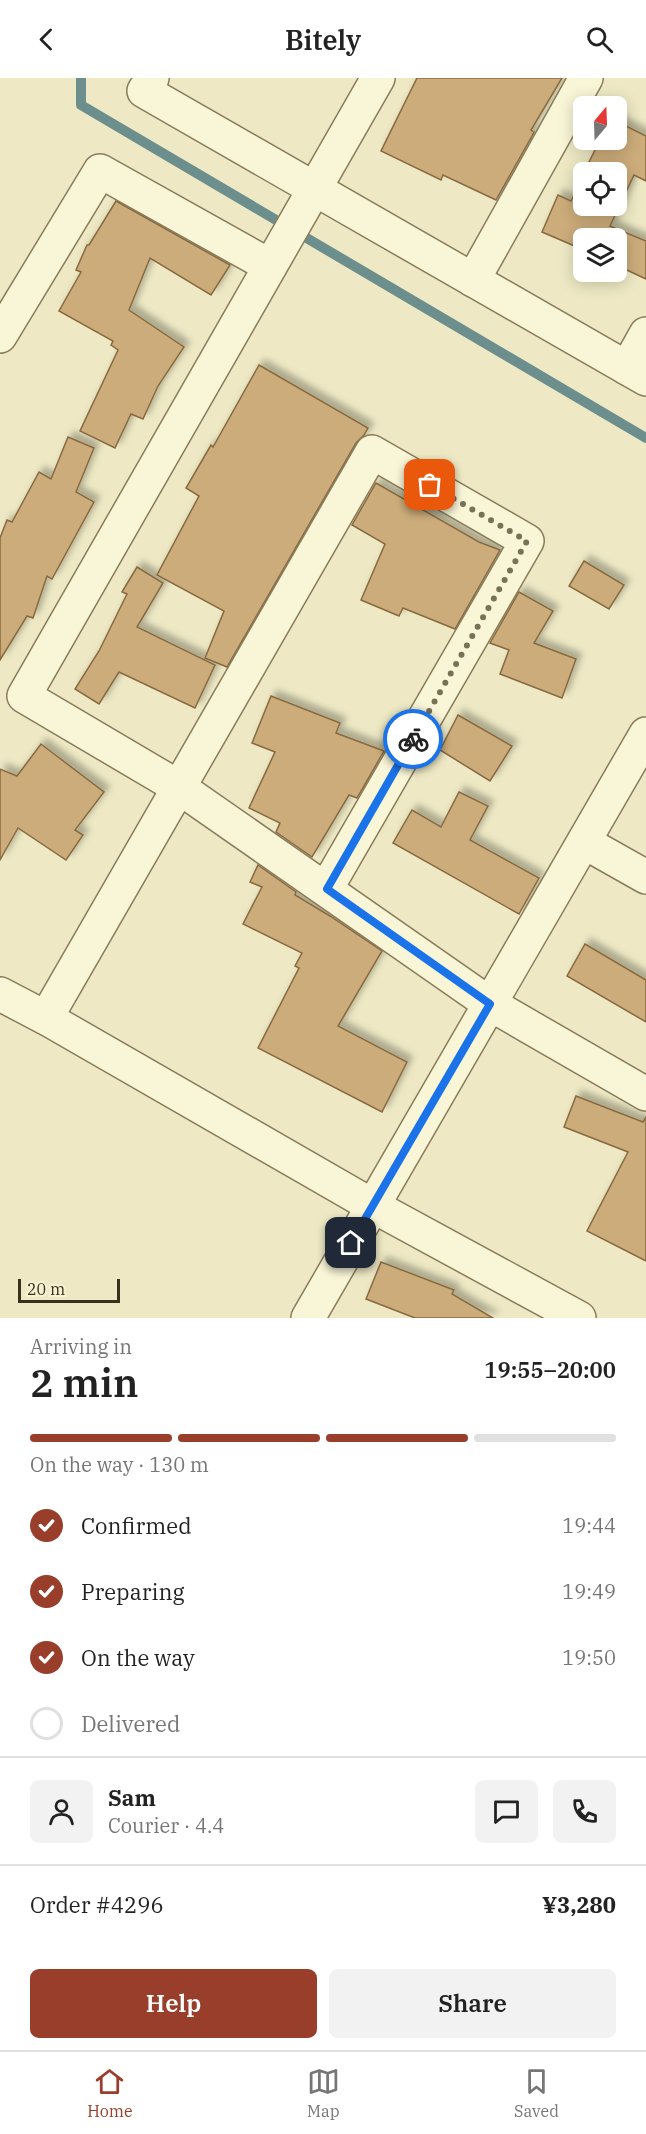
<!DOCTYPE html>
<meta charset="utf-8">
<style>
:root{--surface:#fff;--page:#f2f2f2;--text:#222;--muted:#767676;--line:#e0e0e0;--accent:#983e2a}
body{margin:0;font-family:"IBM Plex Serif",serif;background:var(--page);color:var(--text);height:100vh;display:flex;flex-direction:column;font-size:22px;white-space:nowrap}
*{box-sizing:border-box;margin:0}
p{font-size:20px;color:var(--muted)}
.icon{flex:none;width:33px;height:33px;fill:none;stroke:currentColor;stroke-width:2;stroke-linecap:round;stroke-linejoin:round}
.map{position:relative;height:1240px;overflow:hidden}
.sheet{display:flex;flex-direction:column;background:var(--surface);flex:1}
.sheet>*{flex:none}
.needle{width:39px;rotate:19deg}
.tools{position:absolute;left:573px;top:18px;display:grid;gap:12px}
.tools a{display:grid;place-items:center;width:54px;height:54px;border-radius:9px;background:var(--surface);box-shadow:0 3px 15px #0003;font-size:30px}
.scale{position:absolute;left:18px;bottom:15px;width:102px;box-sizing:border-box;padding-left:6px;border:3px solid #39301e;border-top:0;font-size:16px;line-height:21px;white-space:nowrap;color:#39301e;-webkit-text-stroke:4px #f6f2d3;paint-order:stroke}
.pin{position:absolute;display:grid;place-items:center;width:51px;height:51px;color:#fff;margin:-26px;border-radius:12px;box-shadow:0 3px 9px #0006}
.courier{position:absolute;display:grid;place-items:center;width:60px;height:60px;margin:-30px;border:4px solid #1a73e8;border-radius:50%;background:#fff;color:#222;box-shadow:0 2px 8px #0007}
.overview em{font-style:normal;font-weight:600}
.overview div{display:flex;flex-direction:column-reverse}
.overview{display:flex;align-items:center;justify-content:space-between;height:102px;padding:0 30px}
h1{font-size:39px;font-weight:600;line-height:45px}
.bar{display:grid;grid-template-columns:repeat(4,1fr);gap:9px 6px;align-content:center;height:72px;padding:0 30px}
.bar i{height:8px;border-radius:4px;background:var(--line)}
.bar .active{background:var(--accent)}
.bar p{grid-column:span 4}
.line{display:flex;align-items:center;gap:15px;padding:0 30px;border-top:2px solid var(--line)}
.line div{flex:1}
.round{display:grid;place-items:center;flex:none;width:63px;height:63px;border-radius:9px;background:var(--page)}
ol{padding:0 30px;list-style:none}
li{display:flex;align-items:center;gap:18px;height:66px}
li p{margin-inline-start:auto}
li .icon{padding:6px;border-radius:50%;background:var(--accent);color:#fff;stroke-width:4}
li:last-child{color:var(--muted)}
li i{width:33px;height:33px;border:3px solid var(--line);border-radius:50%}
.action{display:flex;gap:12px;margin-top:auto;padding:12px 30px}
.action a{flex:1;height:69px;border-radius:9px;background:var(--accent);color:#fff;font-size:24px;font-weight:600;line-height:69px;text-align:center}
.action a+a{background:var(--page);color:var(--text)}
header{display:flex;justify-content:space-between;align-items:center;height:78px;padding:0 30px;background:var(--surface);font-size:27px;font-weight:600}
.tabs{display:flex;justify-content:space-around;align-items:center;height:84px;border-top:2px solid var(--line);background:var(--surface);font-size:16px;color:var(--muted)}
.tabs a{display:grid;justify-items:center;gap:3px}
.tabs .active{color:var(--accent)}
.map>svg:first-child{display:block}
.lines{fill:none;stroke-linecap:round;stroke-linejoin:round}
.stream{stroke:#6c8f8d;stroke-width:10}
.building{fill:#ccac7a;stroke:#886a40;stroke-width:1.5;filter:url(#shadow)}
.minor-casing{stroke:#897c5a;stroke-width:36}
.minor{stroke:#f9f5d7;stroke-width:33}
.done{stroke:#787158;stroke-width:6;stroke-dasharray:0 10.8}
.route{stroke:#1a73e8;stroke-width:8}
</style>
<header><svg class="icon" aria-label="back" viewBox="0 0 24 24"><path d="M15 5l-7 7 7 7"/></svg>Bitely<svg class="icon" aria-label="search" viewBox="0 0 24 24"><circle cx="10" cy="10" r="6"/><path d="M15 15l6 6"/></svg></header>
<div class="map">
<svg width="646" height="1240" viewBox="0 0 646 1240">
<defs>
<filter id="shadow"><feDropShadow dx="5.5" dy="-5.5" stdDeviation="3" flood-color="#0004"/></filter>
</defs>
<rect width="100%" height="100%" fill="#eee9c4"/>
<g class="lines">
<polyline class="stream" points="81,0 81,27 646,360"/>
</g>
<g class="building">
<polygon points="417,0 562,0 531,52 534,54 532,58 496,122 443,97 441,102 381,73"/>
<polygon points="616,43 646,58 646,103 634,97 610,148 646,163 646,201 616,187 616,160 584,160 584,172 542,154 558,117 571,123 584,96 584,128 616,128 616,94 584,94 600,62 616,62"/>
<polygon points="116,123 230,187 211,217 150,180 129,232 184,269 158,308 143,341 131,336 115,370 80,353 118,272 111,267 113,263 59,233 81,194 76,192 87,167 89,167"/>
<polygon points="259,287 368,350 364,357 356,365 227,589 205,580 224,533 157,497 199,418 186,410 211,367 213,369"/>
<polygon points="68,359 94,370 76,414 94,424 52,501 47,498 33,540 27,538 0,582 0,460 7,442 12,444 39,394 51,401"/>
<polygon points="376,405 479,464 500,472 455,551 403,530 399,538 361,522 385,466 352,447"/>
<polygon points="584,483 624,507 609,531 569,508"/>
<polygon points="137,489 163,505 137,549 215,587 195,630 119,594 99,626 75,611 99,573 127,516 122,514"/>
<polygon points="519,514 553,533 534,565 576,581 562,620 500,596 509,572 490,565"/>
<polygon points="271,618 340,645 336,655 384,673 357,720 349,717 312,779 276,754 280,745 249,730 275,674 252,665"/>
<polygon points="458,637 512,668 490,703 440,672"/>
<polygon points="41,666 104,714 75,752 83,757 66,782 18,750 0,782 0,691 17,698"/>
<polygon points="459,714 488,728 470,762 539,800 519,836 393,765 412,732 441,749"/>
<polygon points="258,787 296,814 295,817 330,838 382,873 338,948 407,984 382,1034 258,970 299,890 295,888 302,875 243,846 262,809 250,804"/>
<polygon points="585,866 646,902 646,944 567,898"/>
<polygon points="576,1018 643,1044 646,1039 646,1183 587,1153 628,1074 564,1049"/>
<polygon points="381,1184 454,1212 452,1216 493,1240 415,1240 366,1221"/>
</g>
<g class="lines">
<g class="minor-casing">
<g id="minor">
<polyline points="152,0 144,13 646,301"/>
<polyline points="378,0 24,618 180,710 490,926 646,1016"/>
<polyline points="473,202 586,0"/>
<polyline points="0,258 100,93 270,188"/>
<polyline points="627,290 646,256"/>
<polyline points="584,764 646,799"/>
<polyline points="0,916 46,940 373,1128 579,1240"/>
<polyline points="46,940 372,374 527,463 326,811"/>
<polyline points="308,1240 646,656"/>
</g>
</g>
<use href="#minor" class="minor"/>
</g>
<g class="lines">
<polyline class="done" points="413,661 527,463 430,407"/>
<polyline class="route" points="351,1165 490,926 327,811 413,661"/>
</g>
</svg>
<div class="tools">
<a><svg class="needle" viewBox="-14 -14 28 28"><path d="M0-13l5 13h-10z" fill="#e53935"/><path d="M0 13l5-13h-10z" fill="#767676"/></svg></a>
<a><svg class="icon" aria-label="locate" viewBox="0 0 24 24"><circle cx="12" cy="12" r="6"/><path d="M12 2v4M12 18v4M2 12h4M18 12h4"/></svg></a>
<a><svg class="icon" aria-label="layers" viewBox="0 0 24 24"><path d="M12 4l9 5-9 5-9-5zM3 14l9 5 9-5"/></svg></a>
</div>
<div class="scale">20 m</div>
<div class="pin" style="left:430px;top:407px;background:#ea580c"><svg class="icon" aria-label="bag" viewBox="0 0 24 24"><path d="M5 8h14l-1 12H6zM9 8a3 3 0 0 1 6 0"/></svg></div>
<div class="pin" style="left:351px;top:1165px;background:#1f2937"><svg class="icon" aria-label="home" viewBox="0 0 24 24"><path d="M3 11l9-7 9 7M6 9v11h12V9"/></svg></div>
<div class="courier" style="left:413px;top:661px"><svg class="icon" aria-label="bike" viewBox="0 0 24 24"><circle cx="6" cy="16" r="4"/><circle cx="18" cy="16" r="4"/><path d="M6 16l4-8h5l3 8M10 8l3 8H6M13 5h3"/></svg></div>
</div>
<section class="sheet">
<div class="overview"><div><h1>2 min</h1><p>Arriving in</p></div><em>19:55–20:00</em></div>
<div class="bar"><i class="active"></i><i class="active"></i><i class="active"></i><i></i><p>On the way · 130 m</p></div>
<ol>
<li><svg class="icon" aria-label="check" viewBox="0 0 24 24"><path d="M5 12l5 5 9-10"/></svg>Confirmed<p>19:44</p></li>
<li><svg class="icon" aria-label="check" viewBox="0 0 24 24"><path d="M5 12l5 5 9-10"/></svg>Preparing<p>19:49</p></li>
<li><svg class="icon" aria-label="check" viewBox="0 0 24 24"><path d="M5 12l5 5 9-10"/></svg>On the way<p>19:50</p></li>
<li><i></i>Delivered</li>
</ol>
<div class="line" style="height:108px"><a class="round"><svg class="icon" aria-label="person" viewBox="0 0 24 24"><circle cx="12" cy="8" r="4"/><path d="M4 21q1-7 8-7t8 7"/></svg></a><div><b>Sam</b><p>Courier · 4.4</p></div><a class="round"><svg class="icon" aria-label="chat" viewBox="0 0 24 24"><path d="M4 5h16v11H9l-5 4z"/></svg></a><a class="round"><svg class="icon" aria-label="phone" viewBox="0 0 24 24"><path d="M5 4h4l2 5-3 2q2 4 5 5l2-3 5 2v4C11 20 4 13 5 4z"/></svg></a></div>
<div class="line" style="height:78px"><div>Order #4296</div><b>¥3,280</b></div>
<div class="action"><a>Help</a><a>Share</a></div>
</section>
<nav class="tabs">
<a class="active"><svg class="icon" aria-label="home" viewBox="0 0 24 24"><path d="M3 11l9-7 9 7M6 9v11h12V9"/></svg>Home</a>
<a><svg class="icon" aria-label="map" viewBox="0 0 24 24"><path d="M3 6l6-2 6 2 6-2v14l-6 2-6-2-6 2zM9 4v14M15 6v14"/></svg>Map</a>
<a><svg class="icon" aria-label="saved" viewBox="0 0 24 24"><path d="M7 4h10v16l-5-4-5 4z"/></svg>Saved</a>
</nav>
